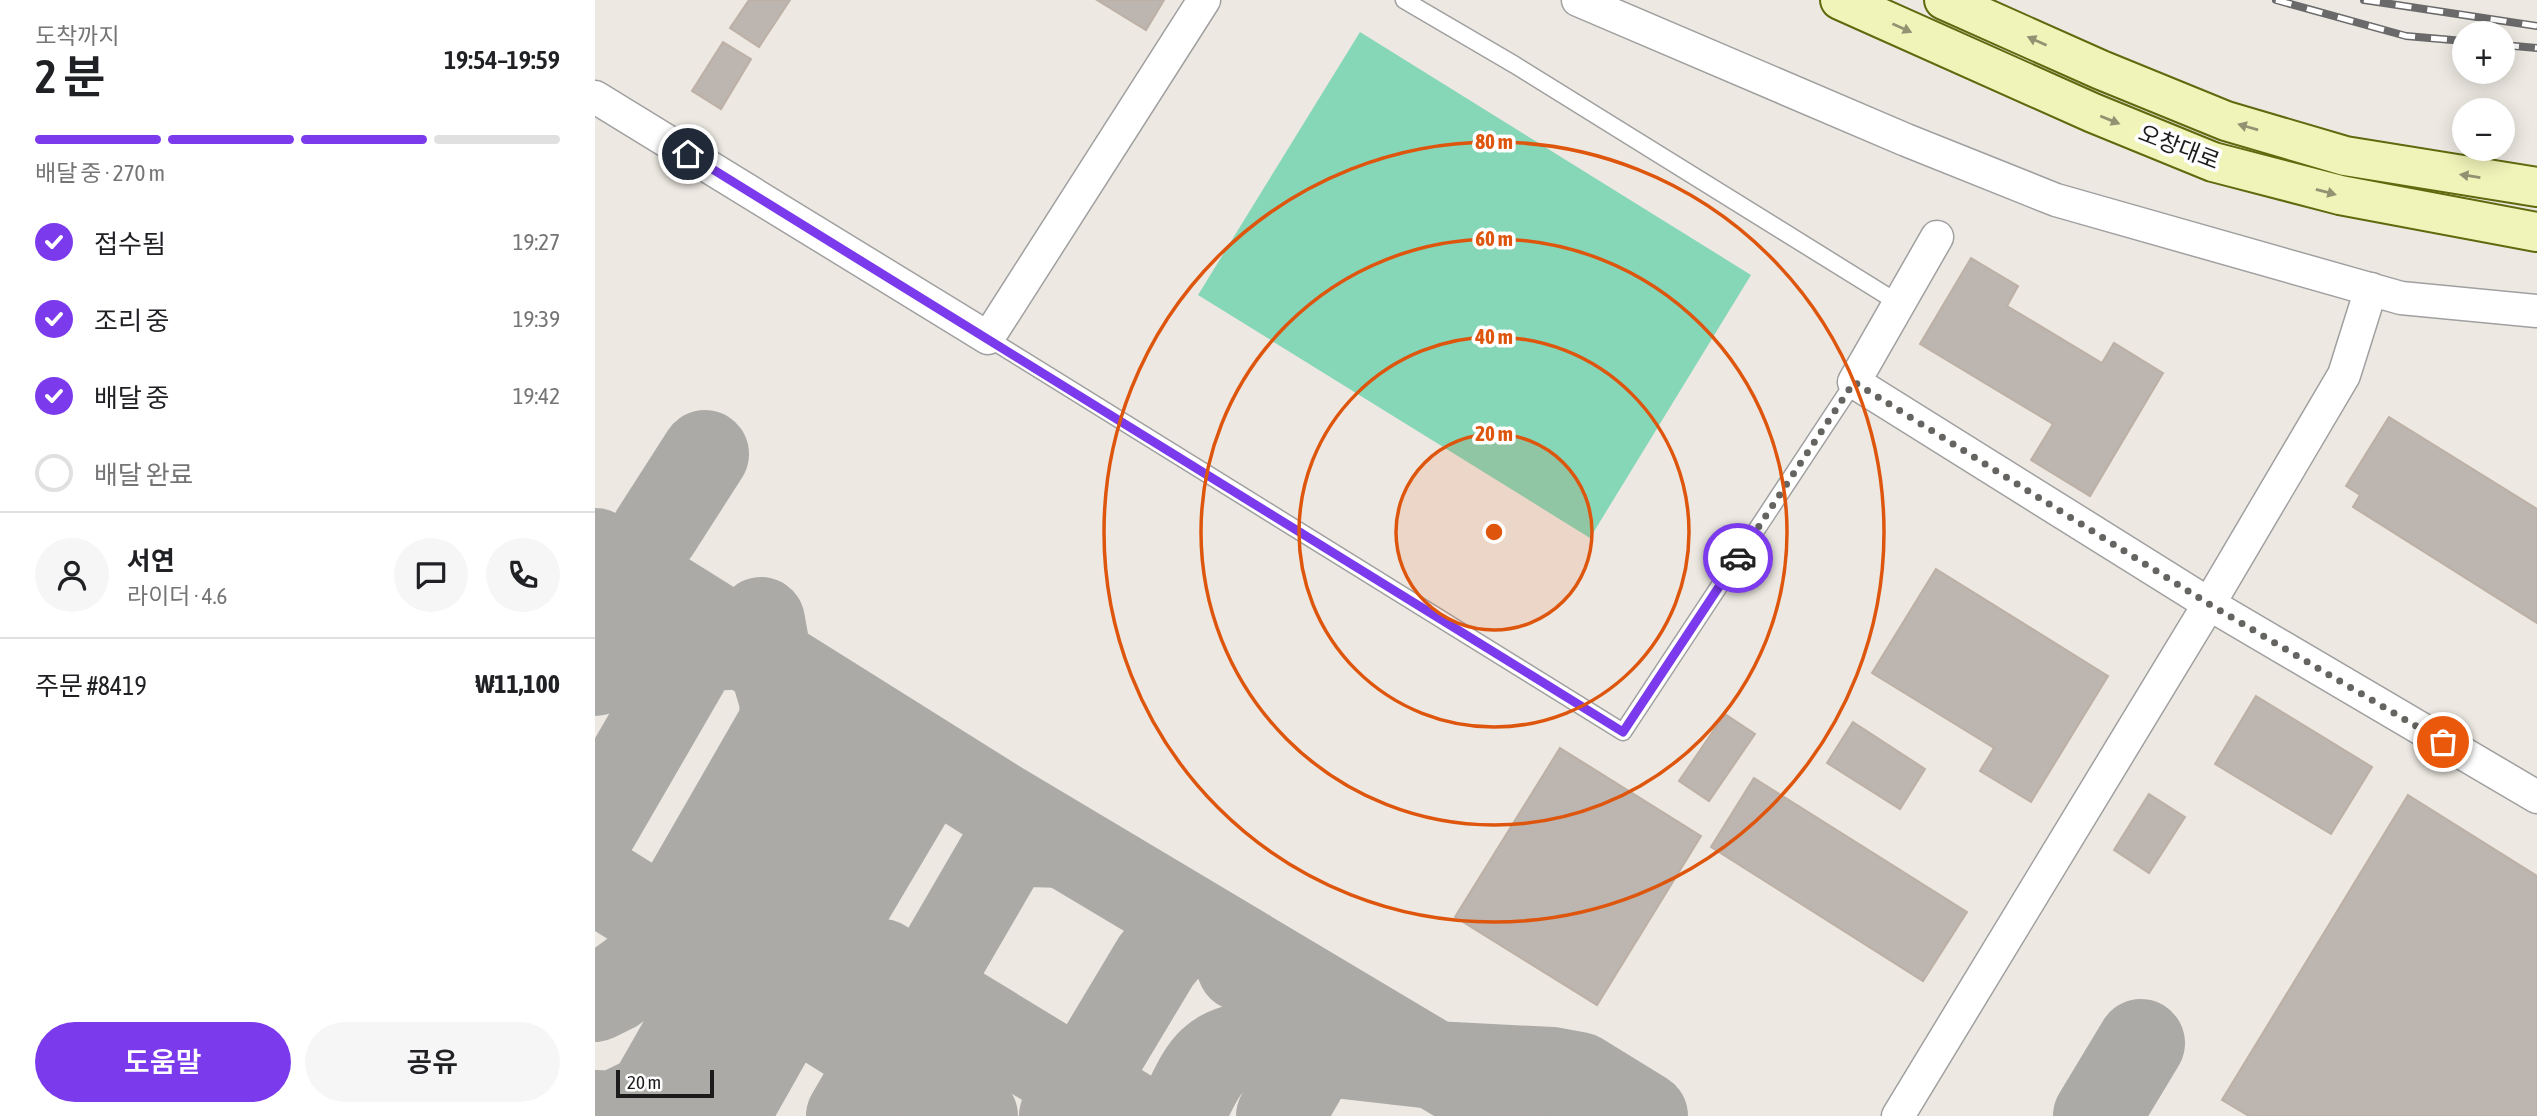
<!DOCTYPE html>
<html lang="ko">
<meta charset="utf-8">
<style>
:root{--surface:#fff;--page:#f6f6f6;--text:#202124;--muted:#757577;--line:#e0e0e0;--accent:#7c3aed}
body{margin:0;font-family:"Asap Condensed","Noto Sans KR",sans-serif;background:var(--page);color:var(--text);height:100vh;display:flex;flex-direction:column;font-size:26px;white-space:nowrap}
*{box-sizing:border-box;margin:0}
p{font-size:23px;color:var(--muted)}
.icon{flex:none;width:38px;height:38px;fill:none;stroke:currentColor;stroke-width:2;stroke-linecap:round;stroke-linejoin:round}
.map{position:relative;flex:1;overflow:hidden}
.details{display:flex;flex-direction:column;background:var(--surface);width:595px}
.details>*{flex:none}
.controls{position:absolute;left:1857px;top:21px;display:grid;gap:14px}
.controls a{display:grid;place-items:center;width:63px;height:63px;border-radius:50%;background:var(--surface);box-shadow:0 4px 18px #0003;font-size:35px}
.scale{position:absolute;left:21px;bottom:18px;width:98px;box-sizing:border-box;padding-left:7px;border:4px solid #1c1c1c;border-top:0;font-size:19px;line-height:24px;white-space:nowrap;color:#1c1c1c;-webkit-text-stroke:5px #fff;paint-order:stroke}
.pin{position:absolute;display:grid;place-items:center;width:60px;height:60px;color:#fff;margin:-30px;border:4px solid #fff;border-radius:50%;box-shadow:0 2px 7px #0007}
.courier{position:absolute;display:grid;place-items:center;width:70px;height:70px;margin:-35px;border:5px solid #7c3aed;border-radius:50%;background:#fff;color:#222;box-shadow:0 2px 9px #0007}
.head em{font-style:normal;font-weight:600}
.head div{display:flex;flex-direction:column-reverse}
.head{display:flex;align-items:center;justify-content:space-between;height:119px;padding:0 35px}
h1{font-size:46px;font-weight:600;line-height:52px}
.bar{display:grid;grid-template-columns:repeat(4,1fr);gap:10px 7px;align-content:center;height:84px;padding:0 35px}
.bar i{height:9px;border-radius:5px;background:var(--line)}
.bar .active{background:var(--accent)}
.bar p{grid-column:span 4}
.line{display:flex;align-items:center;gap:18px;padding:0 35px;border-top:2px solid var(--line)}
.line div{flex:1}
.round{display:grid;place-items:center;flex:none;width:74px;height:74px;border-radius:37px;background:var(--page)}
ol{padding:0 35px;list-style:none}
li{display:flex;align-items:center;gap:21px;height:77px}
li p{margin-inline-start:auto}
li .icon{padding:7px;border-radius:50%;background:var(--accent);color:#fff;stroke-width:4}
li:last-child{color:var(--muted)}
li i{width:38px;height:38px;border:4px solid var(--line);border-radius:50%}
.action{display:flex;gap:14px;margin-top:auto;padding:14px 35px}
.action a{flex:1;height:80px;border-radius:42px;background:var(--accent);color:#fff;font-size:28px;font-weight:600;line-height:80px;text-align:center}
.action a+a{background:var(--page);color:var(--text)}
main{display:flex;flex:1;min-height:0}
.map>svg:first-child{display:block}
.pitch{fill:#86d6b8}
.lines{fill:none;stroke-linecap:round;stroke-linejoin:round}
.taxiway{stroke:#acaaa6;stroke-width:88}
.building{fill:#bdb5af;stroke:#bdb0a6;stroke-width:2}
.lane-casing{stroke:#a0a0a0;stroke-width:19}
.street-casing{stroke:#a0a0a0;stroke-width:35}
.secondary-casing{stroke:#5f690d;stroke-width:42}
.lane{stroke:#fff;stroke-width:16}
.street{stroke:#fff;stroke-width:32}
.secondary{stroke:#f1f4b9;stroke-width:38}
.rail-casing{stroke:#6a6a6a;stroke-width:8}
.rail{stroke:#fff;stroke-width:5;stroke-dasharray:16;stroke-linecap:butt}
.oneway{fill:#919372}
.done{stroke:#656461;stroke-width:7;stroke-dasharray:0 12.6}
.route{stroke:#7c3aed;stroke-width:9}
.ring{fill:none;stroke:#de560d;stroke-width:3.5}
.labels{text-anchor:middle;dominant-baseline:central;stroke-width:7;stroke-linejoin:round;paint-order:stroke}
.street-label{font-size:23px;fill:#1c1c1c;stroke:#fff}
.centre{fill:#de560d;stroke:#fff;stroke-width:3.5}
.ring-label{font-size:21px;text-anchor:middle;font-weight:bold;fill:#de560d;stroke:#fff;stroke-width:7;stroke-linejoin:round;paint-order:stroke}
</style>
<main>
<section class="details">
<div class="head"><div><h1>2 분</h1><p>도착까지</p></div><em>19:54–19:59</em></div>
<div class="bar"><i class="active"></i><i class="active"></i><i class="active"></i><i></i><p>배달 중 · 270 m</p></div>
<ol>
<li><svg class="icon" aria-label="check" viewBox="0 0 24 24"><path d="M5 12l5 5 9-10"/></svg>접수됨<p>19:27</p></li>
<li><svg class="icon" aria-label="check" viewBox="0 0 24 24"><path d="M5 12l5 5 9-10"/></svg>조리 중<p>19:39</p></li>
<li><svg class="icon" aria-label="check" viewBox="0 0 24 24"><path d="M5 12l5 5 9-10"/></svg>배달 중<p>19:42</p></li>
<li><i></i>배달 완료</li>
</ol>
<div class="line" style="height:126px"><a class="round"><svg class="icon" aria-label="person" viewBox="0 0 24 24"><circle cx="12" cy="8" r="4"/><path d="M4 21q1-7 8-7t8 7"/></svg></a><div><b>서연</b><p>라이더 · 4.6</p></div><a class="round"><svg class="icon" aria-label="chat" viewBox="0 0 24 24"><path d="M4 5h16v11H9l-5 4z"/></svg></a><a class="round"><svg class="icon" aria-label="phone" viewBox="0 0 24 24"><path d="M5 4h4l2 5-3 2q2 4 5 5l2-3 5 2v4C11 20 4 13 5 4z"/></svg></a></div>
<div class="line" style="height:91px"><div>주문 #8419</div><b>₩11,100</b></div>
<div class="action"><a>도움말</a><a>공유</a></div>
</section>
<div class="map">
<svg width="1942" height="1116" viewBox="0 0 1942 1116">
<rect width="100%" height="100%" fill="#ede9e2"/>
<polygon class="pitch" points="765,32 1156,275 995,538 603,295"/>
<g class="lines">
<g class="taxiway">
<polyline points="60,532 110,454"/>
<polyline points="0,552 402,804 925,1116"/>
<polyline points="0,672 24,631"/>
<polyline points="0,826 99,655 115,647 149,645"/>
<polyline points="0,879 379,1116"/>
<polyline points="287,963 538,1116"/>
<polyline points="0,998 18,989 47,968 189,721 188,699 180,672 173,660 166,621"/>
<path d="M0 1114 19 1115 56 1097 253 752 296 738C309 762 314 774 312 802L213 969 197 978 163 982 153 946 151 930"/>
<polyline points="130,1116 213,969 196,958"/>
<polyline points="255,1116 410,849 435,843 468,844"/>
<polyline points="468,1116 561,961 579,939 600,932 627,939 640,953 646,967"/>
<path d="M585 1116C606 1076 610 1049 661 1045L838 1065 957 1071 984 1076 1049 1116"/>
<polyline points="685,1116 728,1042 744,1032 769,1032"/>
<polyline points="1502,1116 1546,1043"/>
</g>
</g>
<g class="building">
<polygon points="154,0 195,0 164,47 135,28"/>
<polygon points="502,0 569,0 551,30"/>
<polygon points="128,42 156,59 126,109 97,91"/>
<polygon points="1376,258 1423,286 1412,306 1507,363 1519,343 1568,373 1495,496 1436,460 1458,424 1325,344"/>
<polygon points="1794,417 1942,509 1942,623 1758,507 1765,495 1751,486"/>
<polygon points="1341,569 1513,676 1436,802 1385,771 1399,748 1277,673"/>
<polygon points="1661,696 1777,767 1736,834 1620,764"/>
<polygon points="1130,714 1160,734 1114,801 1084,781"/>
<polygon points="1258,722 1330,769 1305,809 1232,763"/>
<polygon points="965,748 1106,836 1002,1005 860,917"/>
<polygon points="1159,778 1372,912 1328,981 1116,847"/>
<polygon points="1554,794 1590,817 1554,873 1519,850"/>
<polygon points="1813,795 1942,876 1942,1116 1654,1116 1627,1100"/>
</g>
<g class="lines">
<g class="lane-casing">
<g id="lane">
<polyline points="809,0 920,65 1305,304"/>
<polyline points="393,338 1028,732 1259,382"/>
</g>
</g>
<g class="street-casing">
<g id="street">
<polyline points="983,0 1311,140 1461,200 1806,298 1942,311"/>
<polyline points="0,97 393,338 609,0"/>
<polyline points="1342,237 1259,382 1614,604 1942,797"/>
<polyline points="1303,1116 1614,604 1749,375 1776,289"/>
</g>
</g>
<g class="secondary-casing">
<g id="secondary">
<polyline points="1245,0 1498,113 1618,162 1745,195 1942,232"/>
<polyline points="1349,0 1506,70 1631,121 1750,156 1942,187"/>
</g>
</g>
<use href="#lane" class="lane"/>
<use href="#street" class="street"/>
<use href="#secondary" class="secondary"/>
<g class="rail-casing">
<g id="rail">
<polyline points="1681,0 1811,36 1869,41"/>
<polyline points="1769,0 1942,26"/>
<polyline points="1908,45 1942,48"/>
</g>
</g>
<use href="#rail" class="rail"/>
</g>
<defs><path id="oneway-solid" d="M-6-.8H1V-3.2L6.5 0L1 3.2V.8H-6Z" transform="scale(1.75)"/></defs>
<g class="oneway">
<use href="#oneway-solid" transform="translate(1307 28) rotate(24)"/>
<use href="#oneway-solid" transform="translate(1442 41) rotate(-156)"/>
<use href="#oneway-solid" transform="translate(1515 120) rotate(22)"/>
<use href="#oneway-solid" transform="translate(1653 127) rotate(-164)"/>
<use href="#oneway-solid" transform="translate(1875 176) rotate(-171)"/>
<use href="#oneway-solid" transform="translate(1731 192) rotate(15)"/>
</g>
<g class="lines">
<polyline class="done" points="1143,558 1259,382 1614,604 1848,742"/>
<polyline class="route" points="93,154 1028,732 1143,558"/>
</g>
<circle cx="899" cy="532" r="98" fill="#de560d" fill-opacity=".12"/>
<g class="ring">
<circle cx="899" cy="532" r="98"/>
<circle cx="899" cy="532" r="195"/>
<circle cx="899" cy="532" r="293"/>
<circle cx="899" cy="532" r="390"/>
</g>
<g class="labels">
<g class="street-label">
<text transform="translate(1584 147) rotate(21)">오창대로</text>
</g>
</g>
<circle cx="899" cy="532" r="10" class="centre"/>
<g class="ring-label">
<text x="899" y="149">80 m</text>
<text x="899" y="246">60 m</text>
<text x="899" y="344">40 m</text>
<text x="899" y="441">20 m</text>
</g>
</svg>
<div class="controls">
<a>+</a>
<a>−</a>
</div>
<div class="scale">20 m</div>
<div class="pin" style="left:1848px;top:742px;background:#ea580c"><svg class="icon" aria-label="bag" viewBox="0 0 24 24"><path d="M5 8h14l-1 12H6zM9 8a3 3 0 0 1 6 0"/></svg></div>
<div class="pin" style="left:93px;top:154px;background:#1f2937"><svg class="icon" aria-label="home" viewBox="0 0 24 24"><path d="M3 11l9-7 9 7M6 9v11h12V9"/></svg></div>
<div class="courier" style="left:1143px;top:558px"><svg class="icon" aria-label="car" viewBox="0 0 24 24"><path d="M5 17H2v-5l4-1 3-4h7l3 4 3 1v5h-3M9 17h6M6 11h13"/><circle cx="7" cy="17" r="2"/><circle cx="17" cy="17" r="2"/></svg></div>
</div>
</main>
